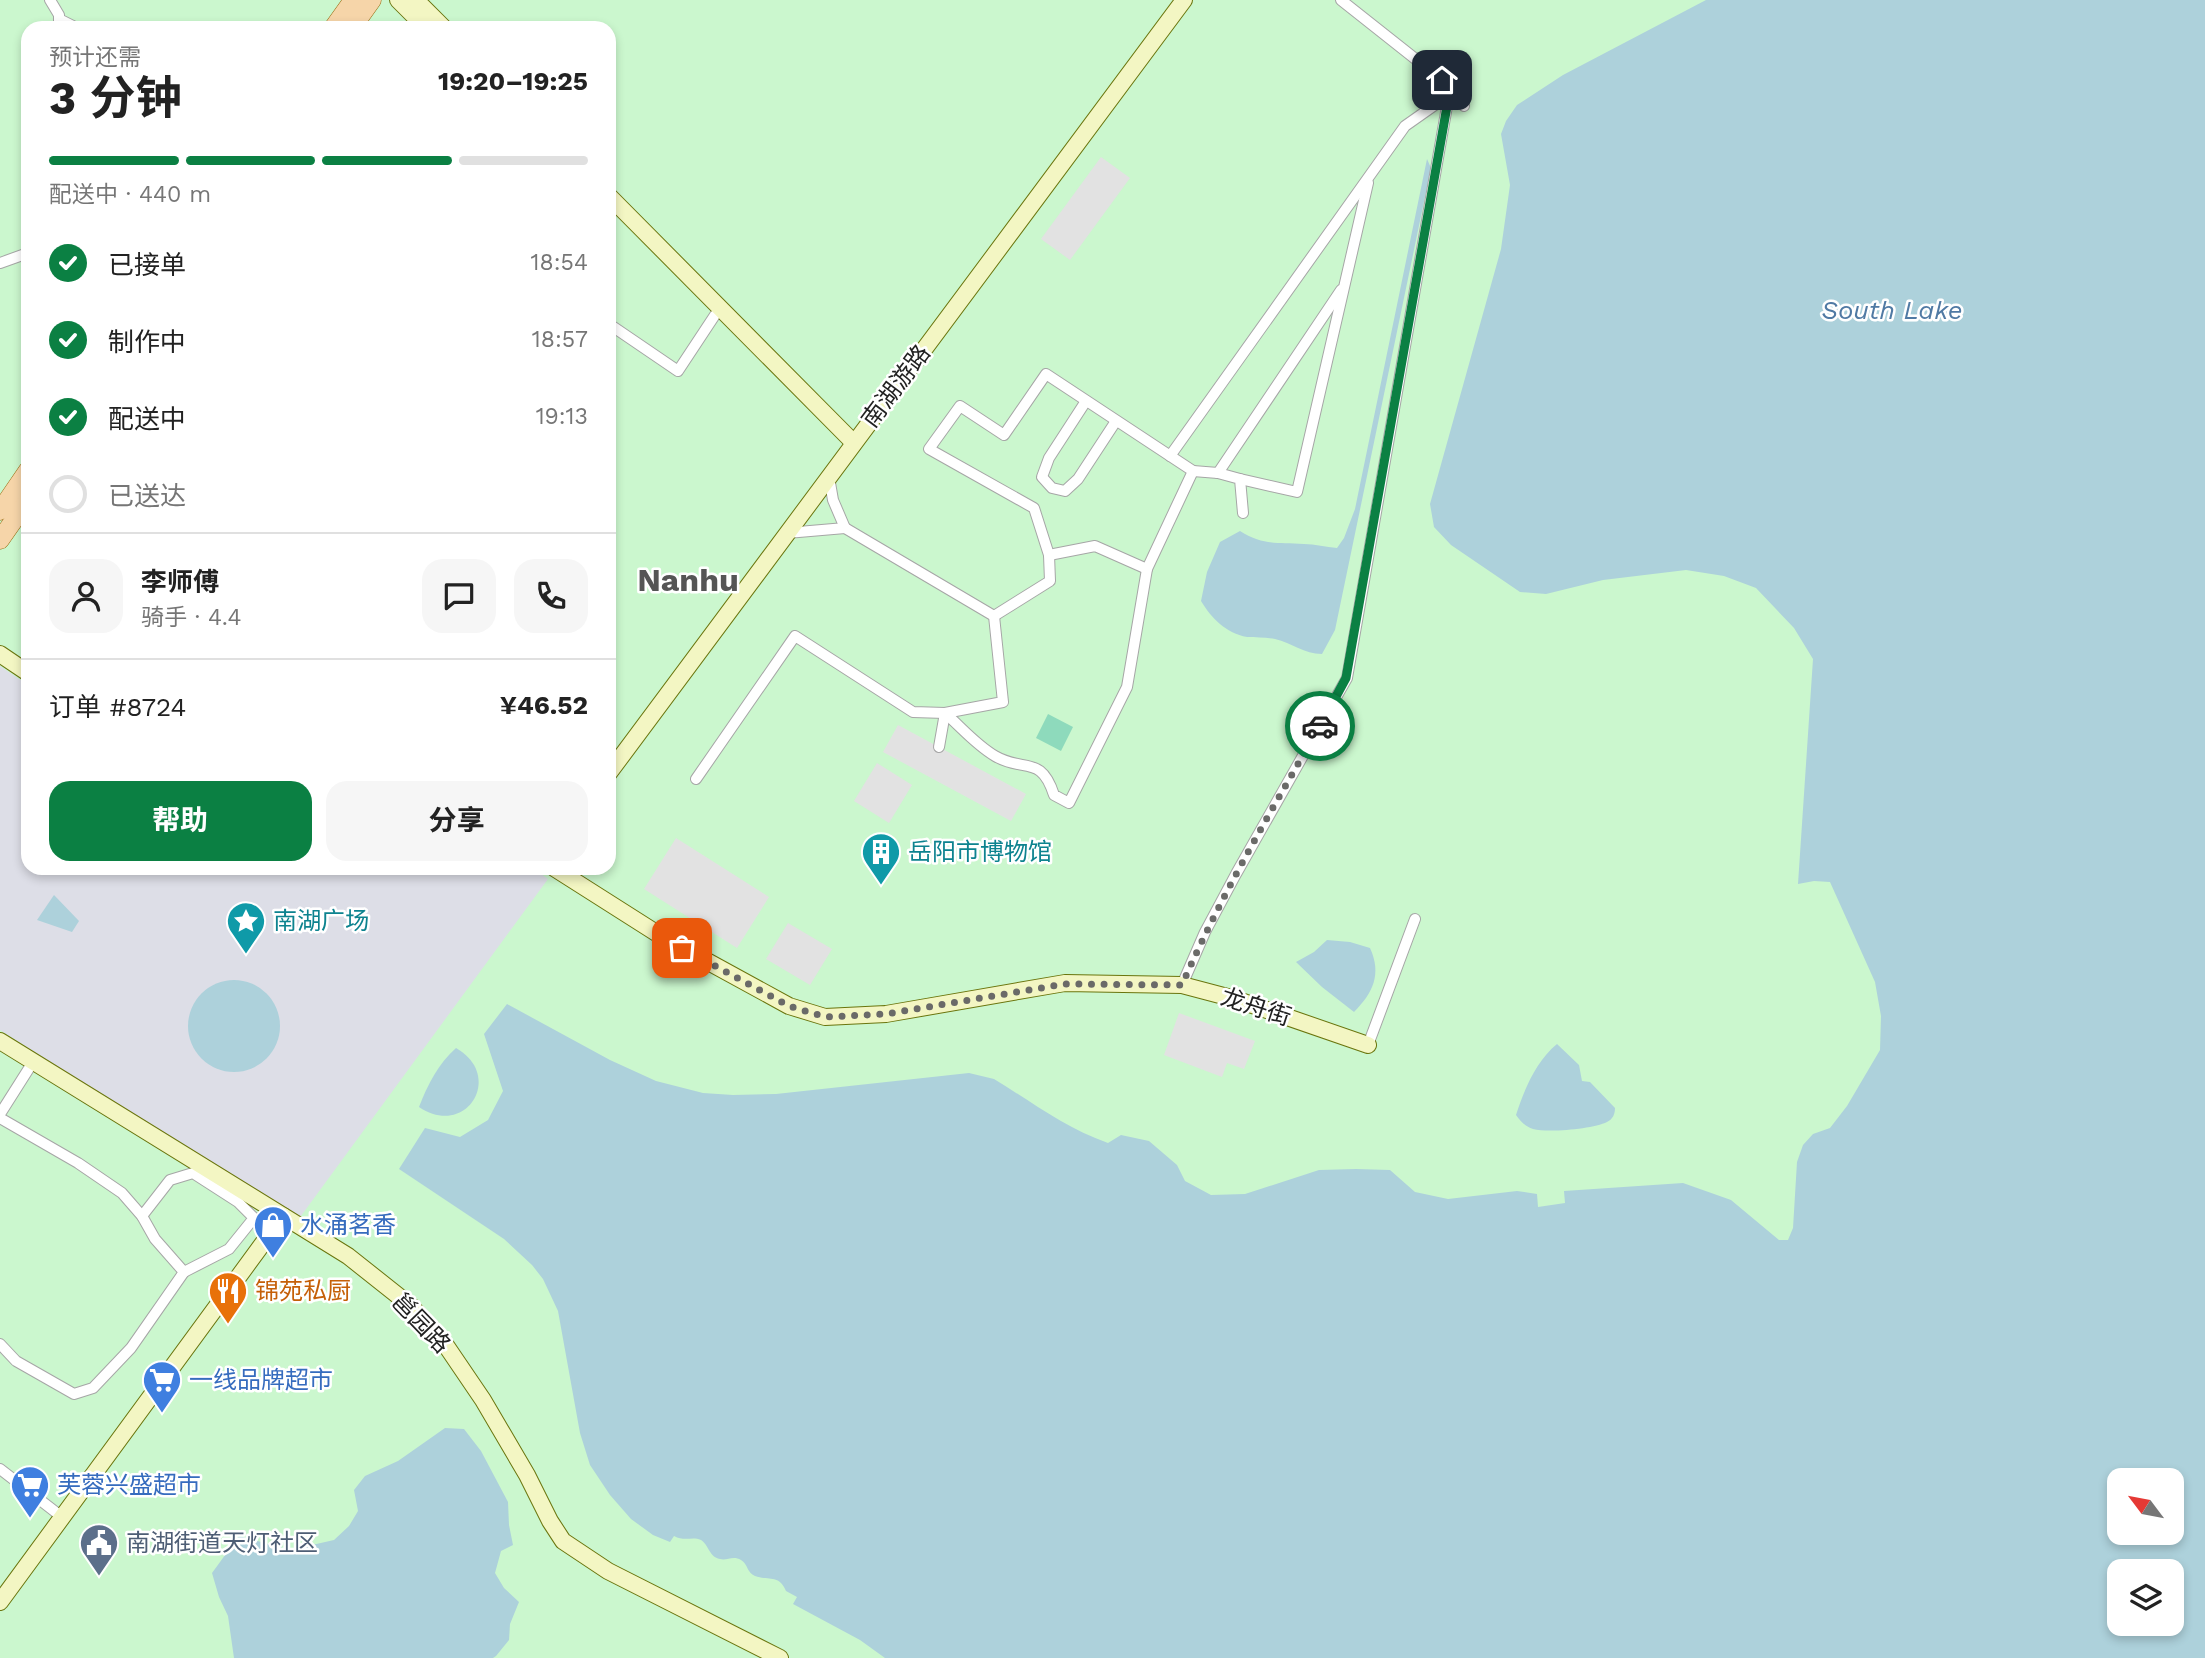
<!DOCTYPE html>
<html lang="zh">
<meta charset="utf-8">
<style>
:root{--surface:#fff;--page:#f6f6f6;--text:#222;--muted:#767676;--line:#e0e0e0;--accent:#0b8043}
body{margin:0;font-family:"Work Sans","Noto Sans SC",sans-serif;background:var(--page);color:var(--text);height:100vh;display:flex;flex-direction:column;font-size:26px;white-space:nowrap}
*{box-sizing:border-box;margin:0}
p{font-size:23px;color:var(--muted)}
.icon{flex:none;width:38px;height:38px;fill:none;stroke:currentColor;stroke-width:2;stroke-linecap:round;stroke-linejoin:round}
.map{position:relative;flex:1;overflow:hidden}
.panel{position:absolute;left:21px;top:21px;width:595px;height:854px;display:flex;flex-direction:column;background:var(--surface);border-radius:21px;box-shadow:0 4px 10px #0003}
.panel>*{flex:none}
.needle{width:46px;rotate:302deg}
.fabs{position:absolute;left:2107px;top:1468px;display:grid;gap:14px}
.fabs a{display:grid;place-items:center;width:77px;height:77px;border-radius:14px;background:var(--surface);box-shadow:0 4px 10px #0003;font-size:35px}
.pin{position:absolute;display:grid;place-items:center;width:60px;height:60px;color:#fff;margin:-30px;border-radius:14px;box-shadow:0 4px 10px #0006}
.courier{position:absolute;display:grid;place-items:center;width:70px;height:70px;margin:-35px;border:5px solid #0b8043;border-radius:50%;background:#fff;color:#222;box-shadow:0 2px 9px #0007}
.head em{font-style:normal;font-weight:700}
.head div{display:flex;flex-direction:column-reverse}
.head{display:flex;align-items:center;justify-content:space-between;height:119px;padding:0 28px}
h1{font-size:46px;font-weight:700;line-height:52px}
.bar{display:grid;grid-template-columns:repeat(4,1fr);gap:10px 7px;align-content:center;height:84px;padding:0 28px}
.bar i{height:9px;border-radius:5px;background:var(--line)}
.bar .current{background:var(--accent)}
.bar p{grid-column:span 4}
.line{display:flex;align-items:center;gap:18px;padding:0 28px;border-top:2px solid var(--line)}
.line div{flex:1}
.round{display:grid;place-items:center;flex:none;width:74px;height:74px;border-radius:21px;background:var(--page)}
ol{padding:0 28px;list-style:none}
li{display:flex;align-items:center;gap:21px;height:77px}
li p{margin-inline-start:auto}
li .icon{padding:7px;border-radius:50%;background:var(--accent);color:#fff;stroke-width:4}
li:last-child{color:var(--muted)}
li i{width:38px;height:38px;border:4px solid var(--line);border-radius:50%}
.button{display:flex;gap:14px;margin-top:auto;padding:14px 28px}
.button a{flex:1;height:80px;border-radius:21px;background:var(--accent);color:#fff;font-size:28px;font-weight:700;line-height:80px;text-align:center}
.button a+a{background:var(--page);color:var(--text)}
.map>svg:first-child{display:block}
.park{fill:#cbf7ce;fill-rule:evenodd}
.pitch{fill:#8edabc}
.parking{fill:#e2e2e2}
.plaza{fill:#dddee7}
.water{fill:#add1db;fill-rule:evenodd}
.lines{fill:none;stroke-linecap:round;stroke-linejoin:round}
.street-casing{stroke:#a6a6a6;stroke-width:12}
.secondary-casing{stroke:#6a750d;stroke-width:18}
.primary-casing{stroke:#95670b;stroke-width:19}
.street{stroke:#fff;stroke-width:10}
.secondary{stroke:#f3f6c3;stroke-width:16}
.primary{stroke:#f6d5a9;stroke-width:18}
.done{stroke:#6a6a68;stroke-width:7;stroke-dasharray:0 12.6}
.route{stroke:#0b8043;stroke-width:9}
.labels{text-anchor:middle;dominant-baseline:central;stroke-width:5;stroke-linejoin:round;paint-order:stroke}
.street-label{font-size:24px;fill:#222;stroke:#fff}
.culture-label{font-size:24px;fill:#0d838f;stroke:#fff;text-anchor:start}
.shop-label{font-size:24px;fill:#366cbe;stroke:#fff;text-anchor:start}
.food-label{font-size:24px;fill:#c56008;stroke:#fff;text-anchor:start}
.service-label{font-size:24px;fill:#4e5e75;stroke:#fff;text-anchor:start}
.water-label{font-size:26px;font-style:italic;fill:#507aa4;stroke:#fff}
.district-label{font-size:32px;font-weight:bold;fill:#555;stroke:#fff}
</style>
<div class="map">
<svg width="2205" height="1658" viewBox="0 0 2205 1658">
<rect width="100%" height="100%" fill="#f1efe9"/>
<path class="park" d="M0 0H2205V1658H0ZM28 28H609V868H28ZM2119 1480H2172V1533H2119ZM2119 1572H2172V1624H2119Z"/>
<polygon class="pitch" points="1048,714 1073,727 1061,751 1036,738"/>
<g class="parking">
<polygon points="1101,157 1130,178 1070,260 1041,239"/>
<polygon points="898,725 1026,794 1011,821 883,752"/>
<polygon points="877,763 912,785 889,823 854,801"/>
<polygon points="676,838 769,897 737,948 644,889"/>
<polygon points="788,923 832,949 810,985 766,959"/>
<polygon points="1179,1013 1255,1041 1244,1069 1227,1063 1222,1077 1164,1055"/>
</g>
<polygon class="plaza" points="0,666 28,685 28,868 533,868 548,879 298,1220 0,1030"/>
<g class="water">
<path d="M1706 0H2205V1658H885L860 1640 793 1604 797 1597 786 1591C779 1574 769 1581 755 1576 747 1573 748 1564 741 1560 733 1555 727 1561 720 1559 709 1557 709 1545 701 1540 692 1536 685 1542 674 1536L670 1542 653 1535 631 1519 610 1495 590 1465 580 1433 558 1311 543 1279 532 1265 504 1239 399 1169 425 1128 460 1137 488 1120 503 1091 484 1034 507 1004 610 1060 656 1081 703 1093 733 1095 776 1094 969 1073 994 1079C1032 1102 1065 1128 1108 1143L1121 1135 1149 1141 1177 1165 1185 1181 1211 1195 1245 1194 1319 1170 1356 1169 1390 1170 1415 1192 1448 1199 1517 1191 1537 1194 1538 1207 1565 1203 1564 1191 1683 1183 1731 1200 1779 1240H1788L1793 1228 1797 1162 1803 1145 1813 1134 1830 1128 1847 1106 1880 1050 1881 1016 1875 982 1830 882 1814 881 1798 884 1813 659 1794 628 1756 588 1724 576 1686 570 1603 580 1546 594 1520 592 1451 545 1434 527 1430 504 1501 249 1510 185 1501 134 1506 121 1517 105 1563 75ZM2119 1480H2172V1533H2119ZM2119 1572H2172V1624H2119Z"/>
<path d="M1427 159 1431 168 1335 630 1322 654C1304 654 1292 643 1275 639 1266 637 1256 638 1247 637 1226 633 1212 619 1201 601L1207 572 1220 542 1240 531C1264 546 1277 542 1304 544 1315 544 1326 547 1337 548L1344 538 1355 509Z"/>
<polygon points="54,895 79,921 72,932 37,920"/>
<path d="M1327 940 1350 942 1370 948C1382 974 1373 993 1354 1012L1322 987 1296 962 1314 952Z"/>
<circle cx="234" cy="1026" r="46"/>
<path d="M1557 1044 1579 1065 1582 1081 1590 1082 1615 1108C1615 1114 1613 1119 1607 1122 1593 1129 1549 1133 1533 1129 1525 1126 1521 1122 1516 1115 1524 1090 1536 1061 1557 1044Z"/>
<path d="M456 1048C505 1076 466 1139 419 1107 428 1084 438 1064 456 1048Z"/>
<polygon points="445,1428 464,1429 481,1451 508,1502 509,1525 513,1545 501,1551 495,1573 504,1588 519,1602 510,1624 509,1640 496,1656 493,1658 234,1658 228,1616 219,1597 212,1573 239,1536 290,1550 334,1540 349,1526 358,1511 354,1490 365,1476 398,1461"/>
</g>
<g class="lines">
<g class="street-casing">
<g id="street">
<polyline points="50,0 59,15 59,28"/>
<polyline points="59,19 77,28"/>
<polyline points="0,263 28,253"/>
<polyline points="609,324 678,371 715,315"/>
<polyline points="1086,401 1049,458 1042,477 1052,488 1065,491 1078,479 1116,421"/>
<polyline points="1170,456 1405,126 1449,95 1464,106"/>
<polyline points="1193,471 1218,473 1240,479 1243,513"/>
<polyline points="1218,473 1341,290"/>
<polyline points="1240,479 1297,492 1368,183"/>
<polyline points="787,533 845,528 833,500 829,477"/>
<polyline points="1049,555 1095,546 1147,569"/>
<path d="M945 713C961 727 976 745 995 756 1024 773 1041 754 1054 795L1069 803 1127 687 1147 569 1193 471 1046 374 1004 435 960 406 929 449 1034 508 1049 555 1050 581 994 616"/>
<polyline points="939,747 945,713"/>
<polyline points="696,779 795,636 913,712 945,713 1003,702 994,616 845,528"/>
<polyline points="1182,985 1205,932 1236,874 1347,678 1449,95 1442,80 1341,0"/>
<polyline points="1368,1045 1415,919"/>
<polyline points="0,1114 33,1062"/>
<polyline points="0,1118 78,1163 122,1193 142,1216 155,1239 184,1272 131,1348 93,1388 74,1394 16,1361 0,1344"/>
<polyline points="142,1216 170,1180 193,1173 238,1202 254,1218 229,1249 184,1272"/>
<polyline points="0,1469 62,1517"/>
</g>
</g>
<g class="secondary-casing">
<g id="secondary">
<polyline points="398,0 426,28"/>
<polyline points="416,0 444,28"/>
<polyline points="609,196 854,443"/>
<polyline points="0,654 28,673"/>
<polyline points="609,773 1184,0"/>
<polyline points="554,868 661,936 789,1006 825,1017 886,1014 1065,983 1182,985 1235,999 1368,1045"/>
<polyline points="0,1041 348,1256 411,1306 447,1347 483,1400 527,1475 550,1521 563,1541 608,1571 780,1658"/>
<polyline points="0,1602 283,1216"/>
</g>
</g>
<g class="primary-casing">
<g id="primary">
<polyline points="333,28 353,0"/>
<polyline points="352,28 372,0"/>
<polyline points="0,511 28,470"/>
<polyline points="0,540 28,500"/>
</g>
</g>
<use href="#street" class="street"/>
<use href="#secondary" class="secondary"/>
<use href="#primary" class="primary"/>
</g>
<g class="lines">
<path class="done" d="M682 948 789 1006 825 1017 886 1014 1065 984 1182 985C1221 895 1271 811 1320 726"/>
<polyline class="route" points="1320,726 1346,678 1449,95 1442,80"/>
</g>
<defs>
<g id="building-pin" transform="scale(2.0125)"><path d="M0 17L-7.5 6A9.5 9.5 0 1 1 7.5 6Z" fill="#0f9aa8" stroke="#fff"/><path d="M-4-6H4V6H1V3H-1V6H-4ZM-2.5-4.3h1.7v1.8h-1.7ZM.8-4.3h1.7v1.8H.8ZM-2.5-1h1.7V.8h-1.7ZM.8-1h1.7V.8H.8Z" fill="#fff"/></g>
<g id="sight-pin" transform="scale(2.0125)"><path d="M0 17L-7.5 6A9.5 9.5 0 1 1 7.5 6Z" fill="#0f9aa8" stroke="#fff"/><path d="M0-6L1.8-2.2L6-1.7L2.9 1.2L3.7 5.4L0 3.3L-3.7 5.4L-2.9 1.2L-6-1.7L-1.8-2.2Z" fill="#fff"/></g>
<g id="shop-pin" transform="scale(2.0125)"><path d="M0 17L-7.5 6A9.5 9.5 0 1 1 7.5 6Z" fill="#3f7fe0" stroke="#fff"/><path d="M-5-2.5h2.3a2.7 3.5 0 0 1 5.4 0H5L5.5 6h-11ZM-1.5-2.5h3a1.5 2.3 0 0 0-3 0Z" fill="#fff"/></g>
<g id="restaurant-pin" transform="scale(2.0125)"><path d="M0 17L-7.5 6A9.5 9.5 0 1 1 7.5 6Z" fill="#e8710a" stroke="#fff"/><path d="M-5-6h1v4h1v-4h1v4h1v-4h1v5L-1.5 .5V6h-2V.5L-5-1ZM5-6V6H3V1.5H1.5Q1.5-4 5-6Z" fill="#fff"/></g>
<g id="supermarket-pin" transform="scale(2.0125)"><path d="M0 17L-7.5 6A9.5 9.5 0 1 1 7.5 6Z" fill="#3f7fe0" stroke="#fff"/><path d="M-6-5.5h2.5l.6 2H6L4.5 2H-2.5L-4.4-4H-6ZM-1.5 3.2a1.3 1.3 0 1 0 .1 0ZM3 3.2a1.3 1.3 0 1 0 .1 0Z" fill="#fff"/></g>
<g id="civic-pin" transform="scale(2.0125)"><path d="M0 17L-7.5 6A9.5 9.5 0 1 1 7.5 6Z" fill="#5c6f8a" stroke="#fff"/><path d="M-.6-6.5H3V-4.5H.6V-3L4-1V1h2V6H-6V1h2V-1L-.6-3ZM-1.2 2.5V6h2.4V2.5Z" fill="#fff"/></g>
</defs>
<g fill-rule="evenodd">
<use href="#building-pin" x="881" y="852"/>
<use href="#sight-pin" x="246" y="921"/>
<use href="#shop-pin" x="273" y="1225"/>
<use href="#restaurant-pin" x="228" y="1291"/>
<use href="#supermarket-pin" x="162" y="1380"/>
<use href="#supermarket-pin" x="30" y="1485"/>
<use href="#civic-pin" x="99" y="1543"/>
</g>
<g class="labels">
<g class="street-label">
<text transform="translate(896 386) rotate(-53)">南湖游路</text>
<text transform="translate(1256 1007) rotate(18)">龙舟街</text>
<text transform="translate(421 1323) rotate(46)">邕园路</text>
</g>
<g class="culture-label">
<text x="908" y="852">岳阳市博物馆</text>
<text x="273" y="921">南湖广场</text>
</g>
<g class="shop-label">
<text x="300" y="1225">水涌茗香</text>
<text x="189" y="1380">一线品牌超市</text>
<text x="57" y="1485">芙蓉兴盛超市</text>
</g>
<g class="food-label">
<text x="255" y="1291">锦苑私厨</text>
</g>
<g class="service-label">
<text x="126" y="1543">南湖街道天灯社区</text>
</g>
<g class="water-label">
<text x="1892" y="310">South Lake</text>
</g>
<g class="district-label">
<text x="688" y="580">Nanhu</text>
</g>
</g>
</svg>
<div class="fabs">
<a><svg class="needle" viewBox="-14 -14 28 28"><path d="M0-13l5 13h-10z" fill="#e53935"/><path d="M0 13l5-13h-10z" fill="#767676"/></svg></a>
<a><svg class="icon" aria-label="layers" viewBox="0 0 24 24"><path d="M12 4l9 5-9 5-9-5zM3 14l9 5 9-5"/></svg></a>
</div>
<div class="pin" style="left:682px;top:948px;background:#ea580c"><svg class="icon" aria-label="bag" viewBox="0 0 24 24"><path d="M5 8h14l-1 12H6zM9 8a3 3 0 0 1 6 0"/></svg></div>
<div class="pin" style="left:1442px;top:80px;background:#1f2937"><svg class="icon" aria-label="home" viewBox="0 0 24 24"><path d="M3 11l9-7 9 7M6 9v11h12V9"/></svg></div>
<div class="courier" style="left:1320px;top:726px"><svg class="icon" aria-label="car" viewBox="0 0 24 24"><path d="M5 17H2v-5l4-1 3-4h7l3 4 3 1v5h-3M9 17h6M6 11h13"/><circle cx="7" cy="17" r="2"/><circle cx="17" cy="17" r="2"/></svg></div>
<section class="panel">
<div class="head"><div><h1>3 分钟</h1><p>预计还需</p></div><em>19:20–19:25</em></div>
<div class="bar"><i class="current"></i><i class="current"></i><i class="current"></i><i></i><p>配送中 · 440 m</p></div>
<ol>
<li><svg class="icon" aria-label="check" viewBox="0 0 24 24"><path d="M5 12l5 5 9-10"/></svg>已接单<p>18:54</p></li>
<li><svg class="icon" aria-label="check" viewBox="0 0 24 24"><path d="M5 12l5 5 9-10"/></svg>制作中<p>18:57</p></li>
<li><svg class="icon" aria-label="check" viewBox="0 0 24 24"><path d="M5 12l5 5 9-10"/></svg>配送中<p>19:13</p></li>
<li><i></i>已送达</li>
</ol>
<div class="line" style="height:126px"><a class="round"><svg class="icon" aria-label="person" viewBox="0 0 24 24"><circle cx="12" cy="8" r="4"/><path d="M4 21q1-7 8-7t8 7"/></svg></a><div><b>李师傅</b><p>骑手 · 4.4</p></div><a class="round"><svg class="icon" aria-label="chat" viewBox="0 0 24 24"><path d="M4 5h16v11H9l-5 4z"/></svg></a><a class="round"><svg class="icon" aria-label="phone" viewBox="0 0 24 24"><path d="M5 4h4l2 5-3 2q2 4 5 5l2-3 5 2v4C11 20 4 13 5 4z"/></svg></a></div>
<div class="line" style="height:91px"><div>订单 #8724</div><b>¥46.52</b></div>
<div class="button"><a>帮助</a><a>分享</a></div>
</section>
</div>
